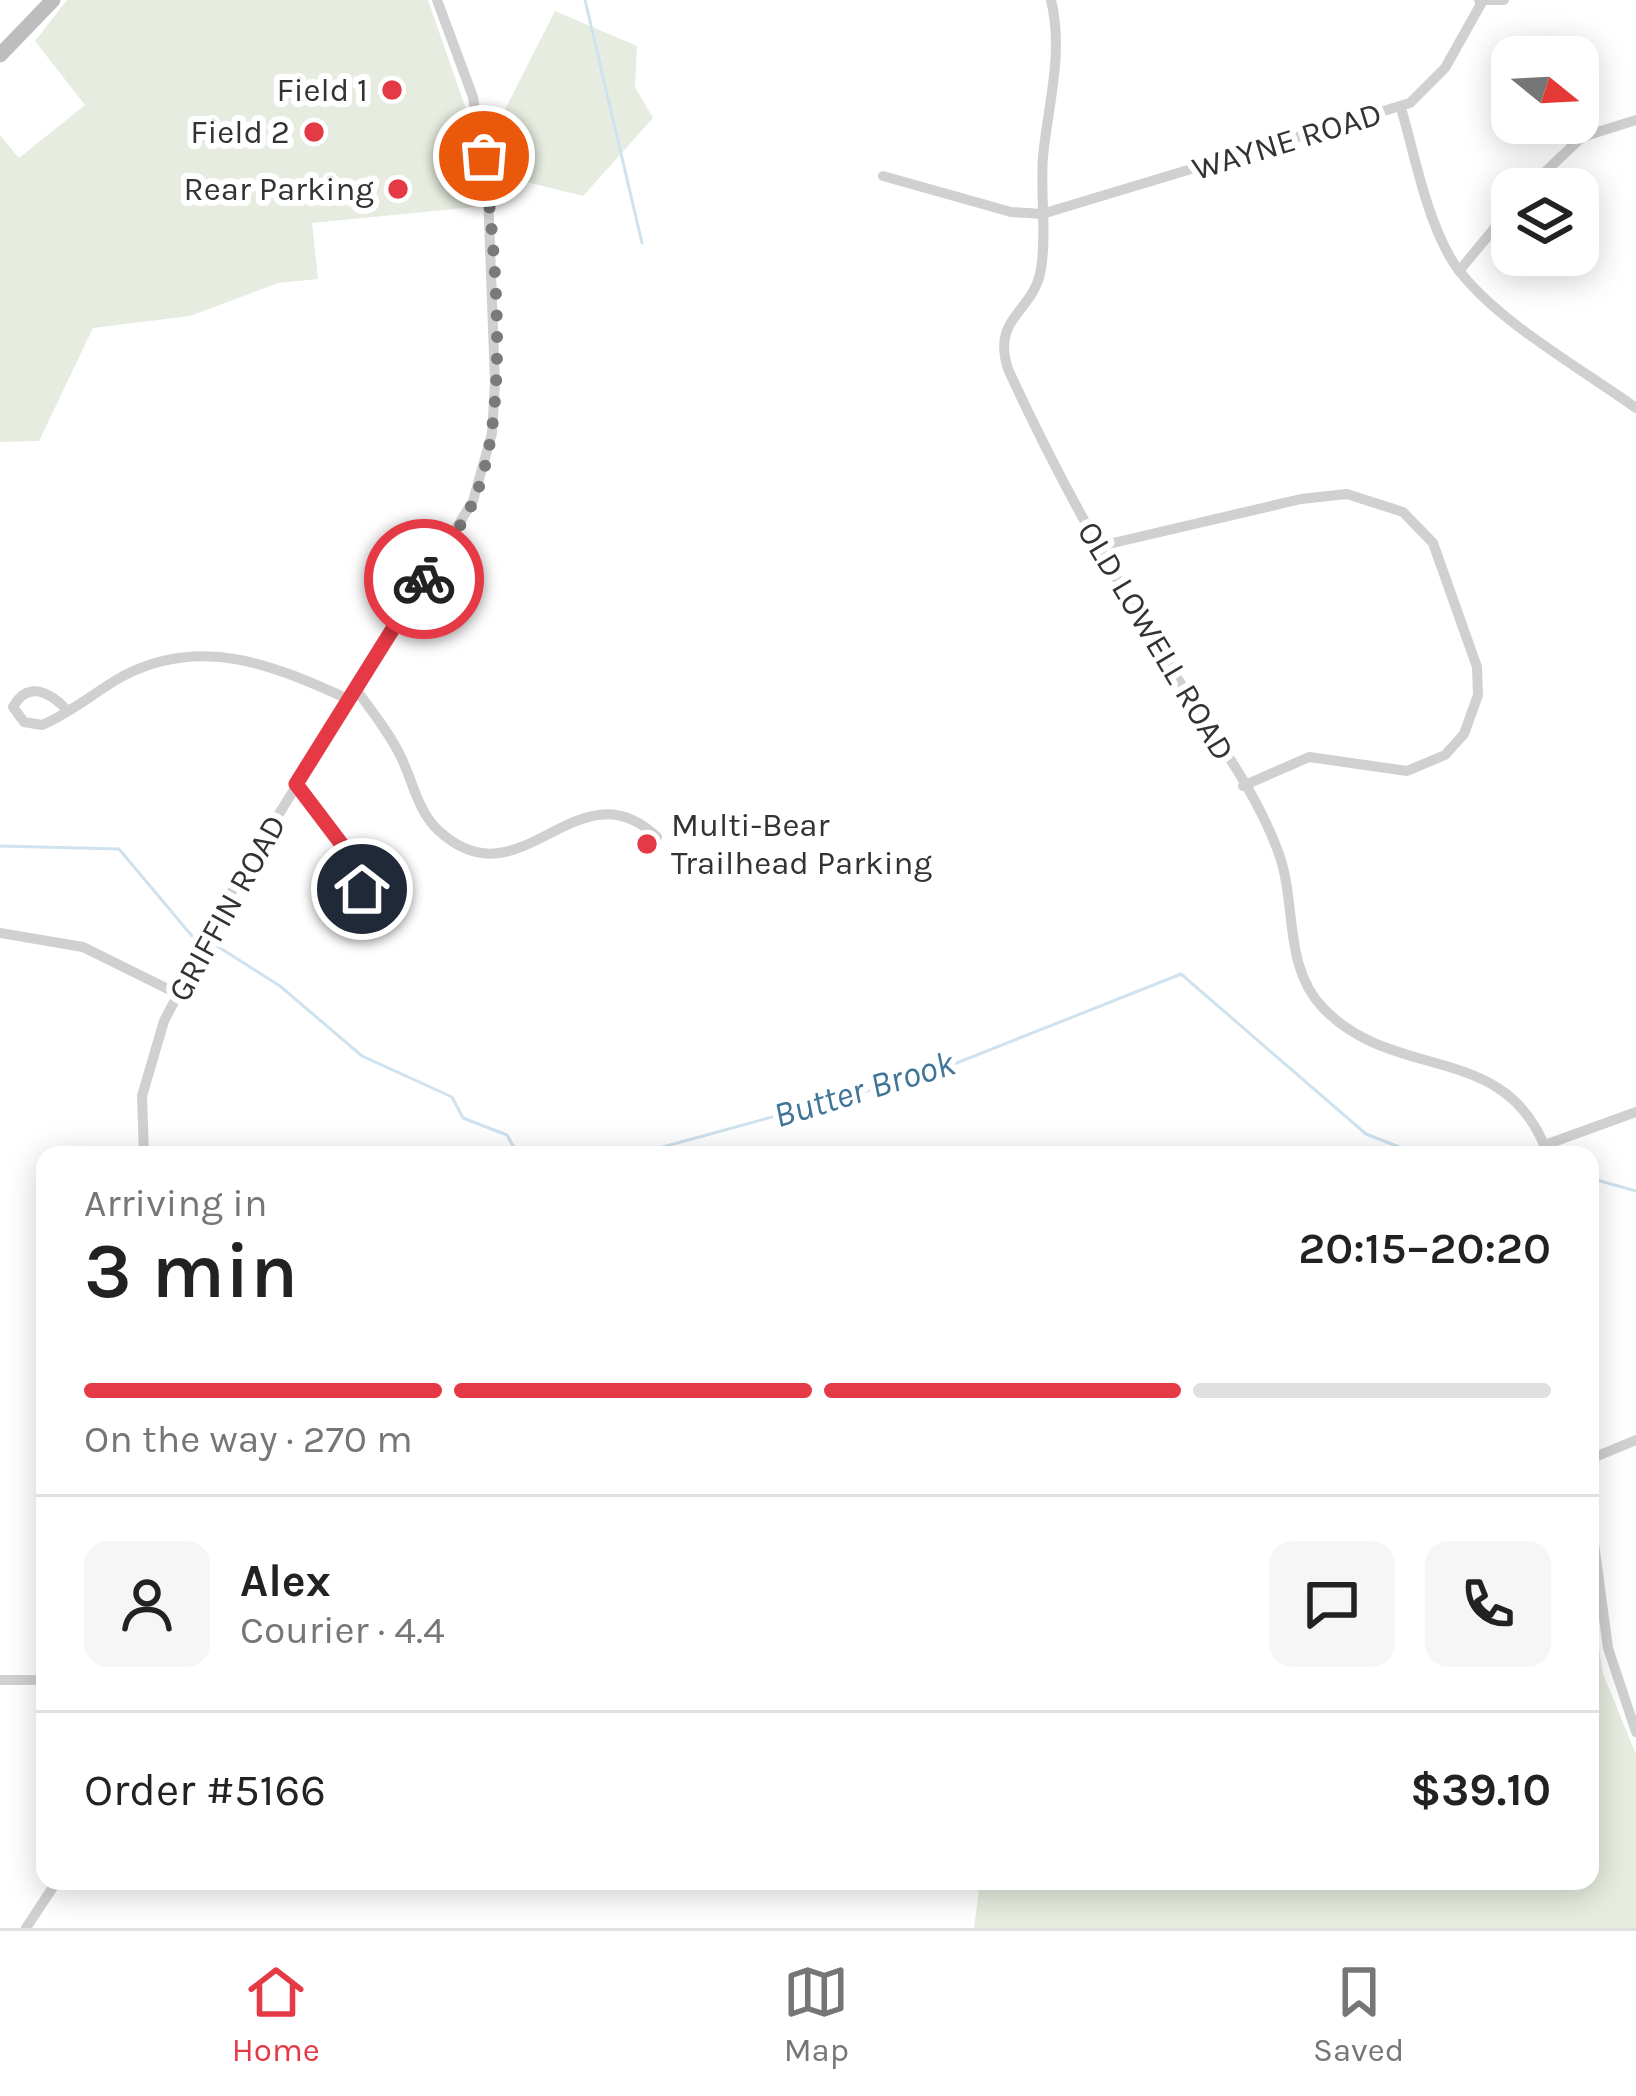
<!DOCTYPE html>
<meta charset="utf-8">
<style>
:root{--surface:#fff;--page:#f6f6f6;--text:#222;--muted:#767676;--line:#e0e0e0;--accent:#e63946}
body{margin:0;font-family:Karla,sans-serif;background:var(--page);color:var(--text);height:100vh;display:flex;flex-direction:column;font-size:45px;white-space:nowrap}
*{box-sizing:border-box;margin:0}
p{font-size:39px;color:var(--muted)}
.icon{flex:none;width:66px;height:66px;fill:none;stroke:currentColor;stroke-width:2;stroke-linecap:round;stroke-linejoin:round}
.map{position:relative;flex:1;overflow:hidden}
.details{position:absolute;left:36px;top:1146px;width:1563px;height:744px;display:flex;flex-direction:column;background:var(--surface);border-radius:24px;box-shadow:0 6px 30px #0003}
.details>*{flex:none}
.needle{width:78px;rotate:108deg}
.tools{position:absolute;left:1491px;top:36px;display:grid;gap:24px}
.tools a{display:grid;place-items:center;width:108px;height:108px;border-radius:24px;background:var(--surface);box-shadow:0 6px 30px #0003;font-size:60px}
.pin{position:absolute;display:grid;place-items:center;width:102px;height:102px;color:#fff;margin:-51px;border:6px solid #fff;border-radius:50%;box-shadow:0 3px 12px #0007}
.courier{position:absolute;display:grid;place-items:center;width:120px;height:120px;margin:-60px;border:9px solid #e63946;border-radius:50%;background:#fff;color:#222;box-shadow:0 3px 15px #0007}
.summary em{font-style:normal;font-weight:600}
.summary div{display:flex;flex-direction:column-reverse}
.summary{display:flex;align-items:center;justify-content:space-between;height:204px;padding:0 48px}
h1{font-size:78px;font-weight:600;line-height:90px}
.bar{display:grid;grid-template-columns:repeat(4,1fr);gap:18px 12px;align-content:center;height:144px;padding:0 48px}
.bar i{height:15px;border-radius:9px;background:var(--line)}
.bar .active{background:var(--accent)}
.bar p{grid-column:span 4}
.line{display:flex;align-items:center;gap:30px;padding:0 48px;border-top:3px solid var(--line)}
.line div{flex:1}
.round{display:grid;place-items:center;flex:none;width:126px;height:126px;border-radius:24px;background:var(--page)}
.menu{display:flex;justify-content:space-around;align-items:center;height:168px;border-top:3px solid var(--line);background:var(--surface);font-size:33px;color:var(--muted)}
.menu a{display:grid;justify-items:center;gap:6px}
.menu .active{color:var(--accent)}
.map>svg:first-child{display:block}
.green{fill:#e6ecdf}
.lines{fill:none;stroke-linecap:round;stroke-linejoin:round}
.stream{stroke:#cfe2ee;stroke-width:3}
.street{stroke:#d0d0d0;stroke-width:10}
.secondary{stroke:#bdbdbd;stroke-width:15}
.done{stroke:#7a7a7a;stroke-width:12;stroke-dasharray:0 21.6}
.route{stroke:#e63946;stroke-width:15}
.poi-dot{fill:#e63946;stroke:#fff;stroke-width:4.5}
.labels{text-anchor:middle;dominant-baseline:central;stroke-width:12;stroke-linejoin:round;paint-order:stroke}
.poi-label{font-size:33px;fill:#333;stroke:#fff;text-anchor:end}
.street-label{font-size:33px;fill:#333;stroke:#fff}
.water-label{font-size:36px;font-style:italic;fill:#3f7597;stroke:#fff}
</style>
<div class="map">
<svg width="1636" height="1928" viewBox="0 0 1636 1928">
<rect width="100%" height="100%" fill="#fff"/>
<g class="green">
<polygon points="67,0 428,0 469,118 475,207 312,223 318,279 278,283 190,316 93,328 39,441 0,442 0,135 19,158 85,105 35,41"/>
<polygon points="555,11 637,46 635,87 653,118 583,196 506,177 495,129"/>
<polygon points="1590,1590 1603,1674 1636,1754 1636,1928 974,1928 980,1881 1590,1881"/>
</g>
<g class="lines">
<g class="stream">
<polyline points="585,0 642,243"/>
<polyline points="0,846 119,849 192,936"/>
<polyline points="217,946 280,986 362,1056 452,1097 463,1118 507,1135 517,1153 648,1151 929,1074 1181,974 1366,1134 1412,1152 1438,1155"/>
<polyline points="1590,1178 1636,1191"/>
</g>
<g class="street">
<path d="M1051 0C1064 53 1048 104 1043 157 1040 194 1047 232 1041 269 1034 313 991 316 1008 369 1055 472 1109 569 1169 665 1206 725 1255 787 1279 854 1297 905 1283 966 1323 1008 1396 1084 1508 1039 1548 1155"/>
<polyline points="1479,0 1504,0"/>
<path d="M1401 108C1415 156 1425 213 1450 257 1483 314 1581 368 1636 408"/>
<polyline points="883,176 1011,212 1042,214 1410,103 1445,68 1482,2"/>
<polyline points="1527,189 1582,137 1636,120"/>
<polyline points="1459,271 1512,207"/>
<polyline points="1096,547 1301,499 1347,494 1403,512 1433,543 1477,667 1478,695 1464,734 1445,755 1407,771 1309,757 1243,786"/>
<path d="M355 688C371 710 389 732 401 757 413 782 418 812 439 831 522 907 576 761 657 837"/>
<path d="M67 710C50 692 28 680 13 707L24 722 42 725C71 713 96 691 123 676 202 635 273 665 348 699"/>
<polyline points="296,784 346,850 361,845 378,854 382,869 376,883 362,889 344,882 338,868 346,850"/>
<polyline points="0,933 83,947 178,994"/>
<polyline points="1545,1145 1636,1112"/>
<polyline points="144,1155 142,1096 164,1021 238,880 473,501 492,433 495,383 488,192 473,97 437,0"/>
<polyline points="1590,1459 1636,1440"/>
<polyline points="1590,1514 1608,1648 1636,1732"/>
<polyline points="0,1680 45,1680"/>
<polyline points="26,1928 57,1881"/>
</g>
<polyline class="secondary" points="0,55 53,0"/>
</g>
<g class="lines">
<path class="done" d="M424 579C441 554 461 528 474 500 511 413 495 250 484 156"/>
<polyline class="route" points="362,889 341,878 338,863 346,850 296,784 424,579"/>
</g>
<g class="poi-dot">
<circle cx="392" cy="90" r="12"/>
<circle cx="314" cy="132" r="12"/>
<circle cx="398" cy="189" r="12"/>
<circle cx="647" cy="844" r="12"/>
</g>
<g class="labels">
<g class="poi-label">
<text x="368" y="90">Field 1</text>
<text x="290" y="132">Field 2</text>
<text x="374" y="189">Rear Parking</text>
<text x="671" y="825" text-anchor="start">Multi-Bear<tspan x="671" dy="38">Trailhead Parking</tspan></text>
</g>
<g class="street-label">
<text transform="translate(1287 141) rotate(-17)">WAYNE ROAD</text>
<text transform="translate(1156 641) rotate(59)">OLD LOWELL ROAD</text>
<text transform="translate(227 908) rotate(-61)">GRIFFIN ROAD</text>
</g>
<g class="water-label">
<text transform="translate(864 1089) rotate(-17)">Butter Brook</text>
</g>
</g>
</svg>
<div class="tools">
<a><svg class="needle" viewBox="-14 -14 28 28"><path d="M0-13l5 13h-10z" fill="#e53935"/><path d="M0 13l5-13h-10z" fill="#767676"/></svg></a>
<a><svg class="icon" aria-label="layers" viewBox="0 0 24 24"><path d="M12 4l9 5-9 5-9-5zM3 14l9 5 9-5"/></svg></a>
</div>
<div class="pin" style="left:484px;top:156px;background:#ea580c"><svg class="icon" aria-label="bag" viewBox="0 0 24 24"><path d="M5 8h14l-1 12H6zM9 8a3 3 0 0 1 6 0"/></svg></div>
<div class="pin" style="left:362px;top:889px;background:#1f2937"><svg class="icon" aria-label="home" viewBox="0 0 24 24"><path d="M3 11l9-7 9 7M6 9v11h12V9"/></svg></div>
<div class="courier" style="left:424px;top:579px"><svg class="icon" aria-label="bike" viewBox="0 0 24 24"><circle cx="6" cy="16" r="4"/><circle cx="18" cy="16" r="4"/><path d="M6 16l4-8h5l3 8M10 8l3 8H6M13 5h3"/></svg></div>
<section class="details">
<div class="summary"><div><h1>3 min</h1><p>Arriving in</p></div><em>20:15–20:20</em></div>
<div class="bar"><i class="active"></i><i class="active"></i><i class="active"></i><i></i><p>On the way · 270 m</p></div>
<div class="line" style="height:216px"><a class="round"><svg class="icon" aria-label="person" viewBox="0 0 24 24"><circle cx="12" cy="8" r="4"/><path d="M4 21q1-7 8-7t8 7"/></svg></a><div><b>Alex</b><p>Courier · 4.4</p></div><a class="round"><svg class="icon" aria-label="chat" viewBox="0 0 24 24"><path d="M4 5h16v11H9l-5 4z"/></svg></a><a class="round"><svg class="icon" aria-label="phone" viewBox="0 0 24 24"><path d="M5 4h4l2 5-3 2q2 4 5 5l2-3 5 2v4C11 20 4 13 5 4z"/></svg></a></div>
<div class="line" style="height:156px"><div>Order #5166</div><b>$39.10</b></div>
</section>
</div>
<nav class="menu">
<a class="active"><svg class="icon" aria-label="home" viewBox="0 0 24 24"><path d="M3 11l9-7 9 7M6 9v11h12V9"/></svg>Home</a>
<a><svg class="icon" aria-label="map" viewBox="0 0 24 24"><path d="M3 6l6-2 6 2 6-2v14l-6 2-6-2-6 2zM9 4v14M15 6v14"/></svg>Map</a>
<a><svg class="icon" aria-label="saved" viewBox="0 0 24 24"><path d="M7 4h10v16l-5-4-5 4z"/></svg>Saved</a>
</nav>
